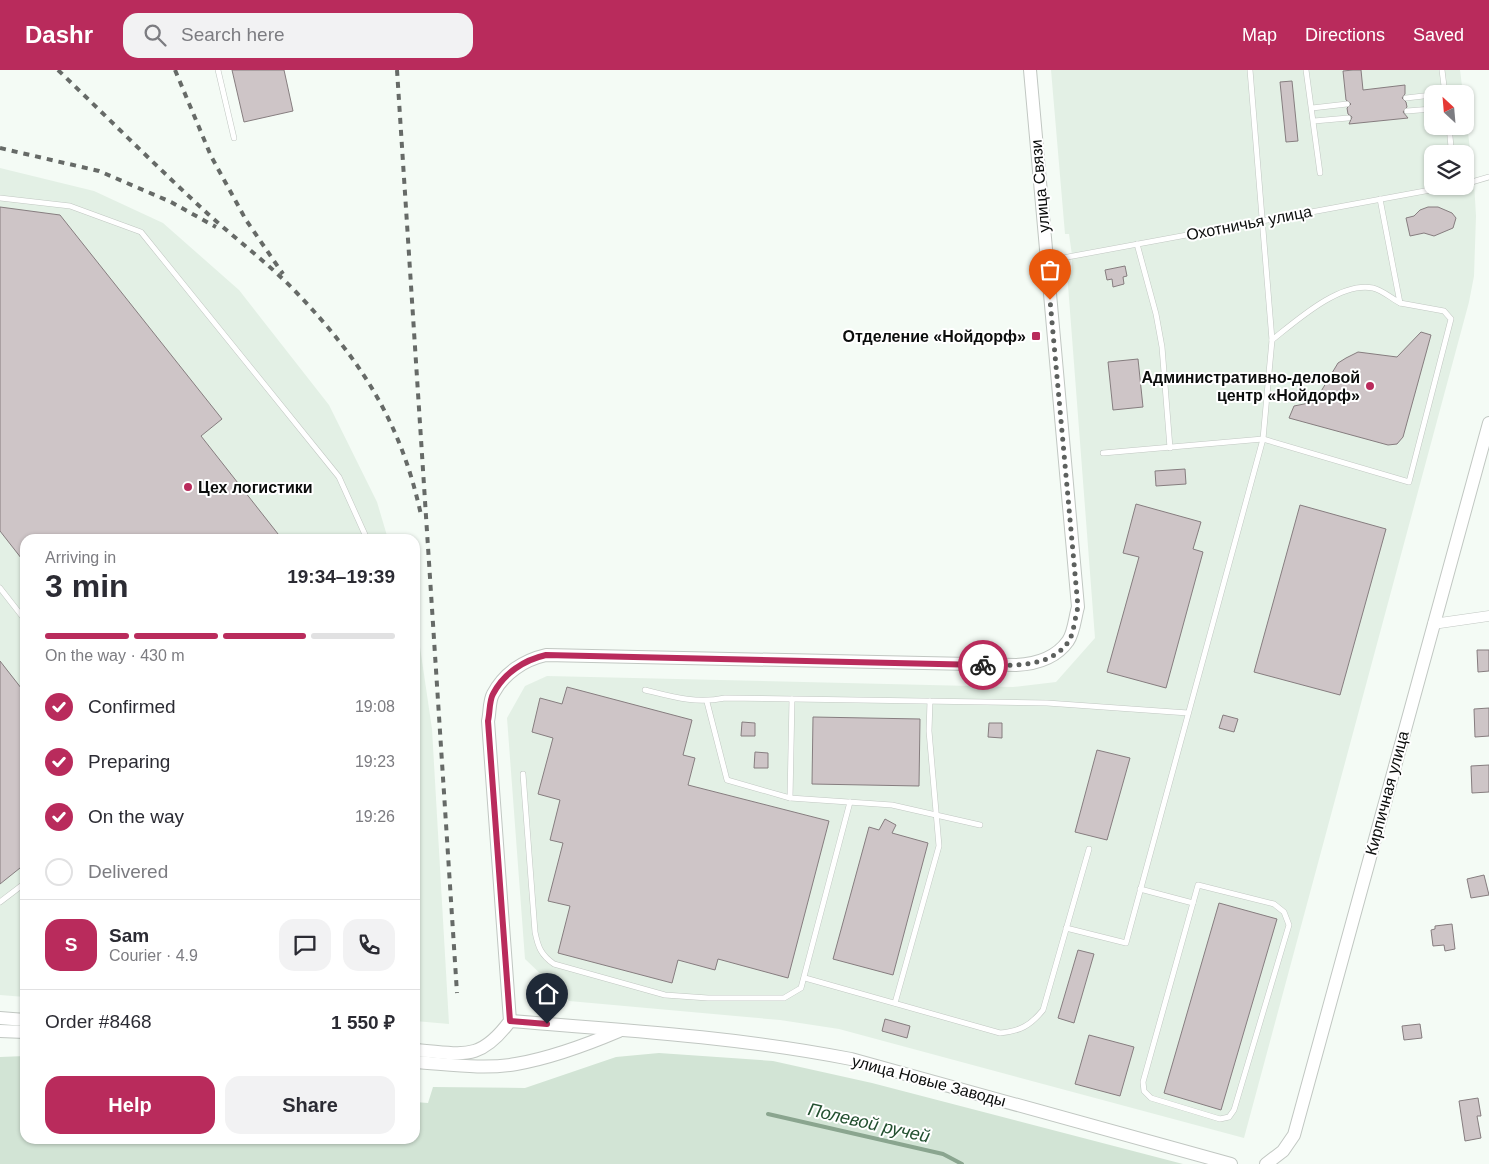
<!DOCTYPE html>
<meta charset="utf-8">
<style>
:root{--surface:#fff;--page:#f2f2f3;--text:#2b2b33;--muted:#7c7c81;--line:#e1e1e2;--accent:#b92b5c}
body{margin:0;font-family:Helvetica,sans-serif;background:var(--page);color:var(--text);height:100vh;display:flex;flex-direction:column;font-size:19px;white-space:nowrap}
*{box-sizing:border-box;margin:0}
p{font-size:16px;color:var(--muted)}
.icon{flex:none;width:28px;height:28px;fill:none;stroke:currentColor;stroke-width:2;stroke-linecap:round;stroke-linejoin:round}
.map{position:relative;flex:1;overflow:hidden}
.details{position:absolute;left:20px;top:464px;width:400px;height:610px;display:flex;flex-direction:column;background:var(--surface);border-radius:15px;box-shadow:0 1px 4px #0004}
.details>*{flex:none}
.needle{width:32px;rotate:334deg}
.controls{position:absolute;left:1424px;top:15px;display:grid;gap:10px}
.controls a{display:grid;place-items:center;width:50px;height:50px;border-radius:10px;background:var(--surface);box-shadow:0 1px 4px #0004;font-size:25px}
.pin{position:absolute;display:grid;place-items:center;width:42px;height:42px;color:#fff;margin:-51px -21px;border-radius:50% 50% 50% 0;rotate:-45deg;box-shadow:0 0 5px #0007}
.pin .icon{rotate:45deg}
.courier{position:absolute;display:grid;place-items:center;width:50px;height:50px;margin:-25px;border:4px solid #b92b5c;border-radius:50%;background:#fff;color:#222;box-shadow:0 1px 6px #0007}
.summary em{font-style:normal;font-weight:700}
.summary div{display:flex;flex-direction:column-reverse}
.summary{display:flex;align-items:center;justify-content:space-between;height:85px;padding:0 25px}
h1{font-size:32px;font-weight:700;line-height:38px}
.bar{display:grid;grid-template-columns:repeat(4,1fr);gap:8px 5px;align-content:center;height:60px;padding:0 25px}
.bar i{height:6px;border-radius:4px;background:var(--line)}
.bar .active{background:var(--accent)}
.bar p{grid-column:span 4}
.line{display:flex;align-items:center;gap:12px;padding:0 25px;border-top:1px solid var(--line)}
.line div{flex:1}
.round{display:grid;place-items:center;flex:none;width:52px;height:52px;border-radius:15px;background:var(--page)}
ol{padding:0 25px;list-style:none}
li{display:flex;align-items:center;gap:15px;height:55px}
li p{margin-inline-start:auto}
li .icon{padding:5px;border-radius:50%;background:var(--accent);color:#fff;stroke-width:4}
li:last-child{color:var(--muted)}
li i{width:28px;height:28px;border:2px solid var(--line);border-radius:50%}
.cta{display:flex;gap:10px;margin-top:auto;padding:10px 25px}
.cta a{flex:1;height:58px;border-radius:15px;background:var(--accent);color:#fff;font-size:20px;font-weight:700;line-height:58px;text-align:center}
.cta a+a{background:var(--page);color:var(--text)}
header{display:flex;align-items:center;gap:30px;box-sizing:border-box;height:70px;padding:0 25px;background:var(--accent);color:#fff}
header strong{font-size:24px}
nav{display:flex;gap:28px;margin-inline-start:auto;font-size:18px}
.search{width:350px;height:45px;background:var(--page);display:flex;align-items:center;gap:12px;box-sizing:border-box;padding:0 18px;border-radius:15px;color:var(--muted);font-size:19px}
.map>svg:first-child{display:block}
.built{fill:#e3f0e5;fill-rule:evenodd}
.green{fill:#d2e4d5}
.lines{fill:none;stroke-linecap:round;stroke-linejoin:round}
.stream{stroke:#8aa58f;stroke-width:4}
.building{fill:#cec5c7;stroke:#867d7f}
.service-casing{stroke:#c1c7c2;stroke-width:6}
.minor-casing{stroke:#c1c7c2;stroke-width:11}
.tertiary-casing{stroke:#c1c7c2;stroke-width:14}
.service{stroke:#fff;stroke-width:5}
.minor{stroke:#fff;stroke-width:10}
.tertiary{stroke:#fff;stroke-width:12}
.rail{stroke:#666a67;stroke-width:4;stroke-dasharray:6 6;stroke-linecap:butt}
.done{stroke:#5d605e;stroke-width:5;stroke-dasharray:0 9}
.route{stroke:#b92b5c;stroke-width:6}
.poi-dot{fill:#b92b5c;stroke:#fff;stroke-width:2}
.labels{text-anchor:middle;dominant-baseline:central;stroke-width:4;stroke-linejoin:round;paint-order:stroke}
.street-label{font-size:16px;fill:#0b0d0c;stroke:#fff}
.poi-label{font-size:16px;font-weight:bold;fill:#0b0d0c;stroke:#fff;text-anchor:end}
.water-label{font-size:18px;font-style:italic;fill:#235030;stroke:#fff}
</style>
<header>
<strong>Dashr</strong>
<div class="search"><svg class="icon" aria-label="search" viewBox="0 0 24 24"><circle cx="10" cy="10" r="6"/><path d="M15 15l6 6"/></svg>Search here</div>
<nav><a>Map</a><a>Directions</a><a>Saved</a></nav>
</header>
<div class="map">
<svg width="1489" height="1094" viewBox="0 0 1489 1094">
<rect width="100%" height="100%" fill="#f4fbf5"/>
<g class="built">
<path d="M1051 0H1460L1463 24H1432V56H1465V38L1474 112 1476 146 1474 206 1469 232 1244 1068 839 959 780 950 569 931 525 889 507 648 525 616 547 606 1013 617 1056 612 1095 568 1067 202 1072 200V185L1069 164H1065ZM1432 84H1465V116H1432Z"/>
<polygon points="0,98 94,121 163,153 239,220 329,335 377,432 388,469 25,469 25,927 0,925"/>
<polygon points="415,543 432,659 449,954 415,951"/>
</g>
<polygon class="green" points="659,983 773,991 872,1013 1183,1094 0,1094 0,987 25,986 25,1069 415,1069 415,1032 428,1033 433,1017 525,1018 616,987"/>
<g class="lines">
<polyline class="stream" points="768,1044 943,1084 962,1094"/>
</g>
<g class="building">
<polygon points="232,0 284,0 293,41 244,52"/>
<polygon points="1353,0 1361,0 1363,20 1405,15 1405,24 1402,28 1406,32 1407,37 1403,42 1408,48 1349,54 1352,47 1348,44 1347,38 1351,34 1346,30 1343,1"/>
<polygon points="1292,11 1298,71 1286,72 1280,12"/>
<polygon points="0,137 60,145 222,349 201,366 282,469 25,469 25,493 0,461"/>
<polygon points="1428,137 1438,137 1452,143 1456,148 1453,158 1434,166 1424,163 1410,166 1406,148 1414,146 1420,140"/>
<polygon points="1125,196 1127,206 1123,207 1124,214 1113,217 1112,209 1107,210 1105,200"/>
<polygon points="1421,262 1431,265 1403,367 1397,374 1388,375 1289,348 1294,336 1309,333 1317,328 1338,293 1346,288 1358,282 1397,287"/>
<polygon points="1138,289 1143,337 1113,340 1108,292"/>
<polygon points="1185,399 1186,414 1156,416 1155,401"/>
<polygon points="1136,434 1201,452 1193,479 1203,482 1166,618 1107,602 1139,487 1123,483"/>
<polygon points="1300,435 1386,459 1340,625 1254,602"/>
<polygon points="1477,580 1489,580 1489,601 1478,602"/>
<polygon points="0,591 25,623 25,794 0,814"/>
<polygon points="567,617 692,650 683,685 695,688 688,715 829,751 788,908 718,889 715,900 678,890 672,913 558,883 570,836 548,831 563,773 550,770 560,730 538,724 553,668 532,662 540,628 562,634"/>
<polygon points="1489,638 1489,666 1475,667 1474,639"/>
<polygon points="1223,645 1238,649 1234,662 1219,658"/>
<polygon points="813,647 920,649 919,716 812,714"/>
<polygon points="742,652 755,653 755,666 741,666"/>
<polygon points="989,653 1002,653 1002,668 988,667"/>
<polygon points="1097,680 1130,688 1107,770 1075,762"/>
<polygon points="755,682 768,683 768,698 754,698"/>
<polygon points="1489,695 1489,722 1472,723 1471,696"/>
<polygon points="885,749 896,755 892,763 928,773 893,905 833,889 869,757 879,760"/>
<polygon points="1484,805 1489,825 1471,828 1467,809"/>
<polygon points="1219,833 1277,849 1221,1040 1164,1023"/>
<polygon points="1452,854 1455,879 1445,881 1444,875 1433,876 1431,860 1435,859 1435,856"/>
<polygon points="1078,880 1094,884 1074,953 1058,948"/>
<polygon points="885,949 910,956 907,968 882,961"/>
<polygon points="1420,954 1422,968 1404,970 1402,956"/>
<polygon points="1089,965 1134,977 1120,1026 1075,1014"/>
<polygon points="1478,1028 1481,1046 1477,1046 1481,1068 1465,1071 1459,1031"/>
</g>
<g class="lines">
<g class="service-casing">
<g id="service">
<polyline points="218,0 234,68"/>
<polyline points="1306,0 1320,103"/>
<polyline points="1442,0 1445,24"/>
<polyline points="1406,28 1432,25"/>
<polyline points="1312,38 1347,34"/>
<polyline points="1407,41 1432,39"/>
<polyline points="1314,51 1348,48"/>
<polyline points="1449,56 1451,77"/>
<polyline points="1465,114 1489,107"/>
<polyline points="0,128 70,136 141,162 339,407 367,469"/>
<polyline points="1137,174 1156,244 1162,277 1170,378"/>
<polyline points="1046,191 1452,116"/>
<path d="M1272 270C1296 251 1340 211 1373 218 1382 220 1391 228 1400 233"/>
<polyline points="1103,383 1263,369 1409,412 1451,249 1444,241 1400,233 1380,129"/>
<polyline points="0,518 25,550"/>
<path d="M645 620C673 627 696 634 725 628L1047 633 1188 643"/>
<polyline points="707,632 727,710 790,728 892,735 980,755"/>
<path d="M523 704 535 862C538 877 541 885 554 894L665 925 708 928H784L801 918 850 732"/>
<polyline points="790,728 792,629"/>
<polygon points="1198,815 1274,834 1284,842 1289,855 1234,1040 1229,1047 1220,1049 1151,1028 1144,1021 1143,1012"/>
<polyline points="1140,819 1193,833"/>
<polyline points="0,832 25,813"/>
<polyline points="1066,858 1126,873 1263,369 1272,270 1250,0"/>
<path d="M805 908 1000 963C1020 961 1030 956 1043 940L1089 779"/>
<polyline points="895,933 939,776 929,661 930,631"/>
</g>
</g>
<g class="minor-casing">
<polyline id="minor" points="1433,554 1489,546"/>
</g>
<g class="tertiary-casing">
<g id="tertiary">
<polyline points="0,948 25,950"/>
<path d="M510 951C624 960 739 967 851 989L1231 1094"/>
<polyline points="0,961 25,962"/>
<path d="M415 980C462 983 479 993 510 951L488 651C490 643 489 631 493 624 504 603 524 590 546 585L1016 595C1036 594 1056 588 1068 571 1074 563 1075 547 1078 537L1030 0"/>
<path d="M415 992C447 994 483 1000 516 994 551 988 586 975 619 961"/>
<polyline points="1266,1094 1283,1081 1294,1065 1489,353"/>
</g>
</g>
<use href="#service" class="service"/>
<use href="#minor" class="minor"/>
<use href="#tertiary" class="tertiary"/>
<g class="rail">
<path d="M58 0C108 48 157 97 208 144 237 170 269 194 296 222 361 290 401 352 421 445"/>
<polyline points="175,0 211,86 246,150 283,204"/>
<polyline points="397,0 457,923"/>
<polyline points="0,78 99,101 171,132 216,157"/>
</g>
</g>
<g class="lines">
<path class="done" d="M983 595C1012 595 1050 599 1069 571 1074 562 1075 547 1078 537L1050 230"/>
<path class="route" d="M547 954 510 951 488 651C490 643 489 631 493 624 504 603 524 590 546 585L983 595"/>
</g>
<g class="poi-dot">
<rect x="1031" y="261" width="10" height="10" rx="2.5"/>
<circle cx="1370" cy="316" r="5"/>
<circle cx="188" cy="417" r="5"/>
</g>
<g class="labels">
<g class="street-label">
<text transform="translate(1040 116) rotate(-95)">улица Связи</text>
<text transform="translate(1249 153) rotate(-11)">Охотничья улица</text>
<text transform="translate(1387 723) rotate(-75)">Кирпичная улица</text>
<text transform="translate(929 1011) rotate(15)">улица Новые Заводы</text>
</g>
<g class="poi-label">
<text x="1026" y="266">Отделение «Нойдорф»</text>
<text x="1360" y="307">Административно-деловой<tspan x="1360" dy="18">центр «Нойдорф»</tspan></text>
<text x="198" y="417" text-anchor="start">Цех логистики</text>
</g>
<g class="water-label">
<text transform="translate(869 1053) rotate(13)">Полевой ручей</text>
</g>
</g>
</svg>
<div class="controls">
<a><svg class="needle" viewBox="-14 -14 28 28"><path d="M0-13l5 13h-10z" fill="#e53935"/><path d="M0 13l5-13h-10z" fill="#7c7c81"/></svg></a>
<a><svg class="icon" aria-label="layers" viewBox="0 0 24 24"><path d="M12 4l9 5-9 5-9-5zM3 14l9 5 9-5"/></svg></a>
</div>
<div class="pin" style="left:1050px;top:230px;background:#ea580c"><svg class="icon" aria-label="bag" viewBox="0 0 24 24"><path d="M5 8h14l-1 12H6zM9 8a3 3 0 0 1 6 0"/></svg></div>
<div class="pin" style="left:547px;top:954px;background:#1f2937"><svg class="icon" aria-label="home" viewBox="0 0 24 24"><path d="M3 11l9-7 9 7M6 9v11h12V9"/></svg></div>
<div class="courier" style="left:983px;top:595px"><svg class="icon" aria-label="bike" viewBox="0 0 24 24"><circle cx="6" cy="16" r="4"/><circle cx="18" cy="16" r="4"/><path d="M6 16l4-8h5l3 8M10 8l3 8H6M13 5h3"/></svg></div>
<section class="details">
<div class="summary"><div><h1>3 min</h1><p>Arriving in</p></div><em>19:34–19:39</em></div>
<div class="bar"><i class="active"></i><i class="active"></i><i class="active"></i><i></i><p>On the way · 430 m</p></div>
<ol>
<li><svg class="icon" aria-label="check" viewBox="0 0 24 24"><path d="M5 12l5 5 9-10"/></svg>Confirmed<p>19:08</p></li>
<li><svg class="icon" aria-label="check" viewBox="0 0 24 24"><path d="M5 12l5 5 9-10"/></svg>Preparing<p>19:23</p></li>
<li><svg class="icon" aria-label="check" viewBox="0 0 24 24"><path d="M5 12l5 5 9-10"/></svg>On the way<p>19:26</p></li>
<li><i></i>Delivered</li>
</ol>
<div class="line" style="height:90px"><b class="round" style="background:var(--accent);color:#fff">S</b><div><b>Sam</b><p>Courier · 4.9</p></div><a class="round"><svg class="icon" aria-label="chat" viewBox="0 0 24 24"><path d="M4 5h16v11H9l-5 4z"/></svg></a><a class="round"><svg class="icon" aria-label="phone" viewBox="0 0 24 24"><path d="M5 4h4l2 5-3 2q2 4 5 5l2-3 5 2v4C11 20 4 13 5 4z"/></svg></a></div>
<div class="line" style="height:65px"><div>Order #8468</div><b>1 550 ₽</b></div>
<div class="cta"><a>Help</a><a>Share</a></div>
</section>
</div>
